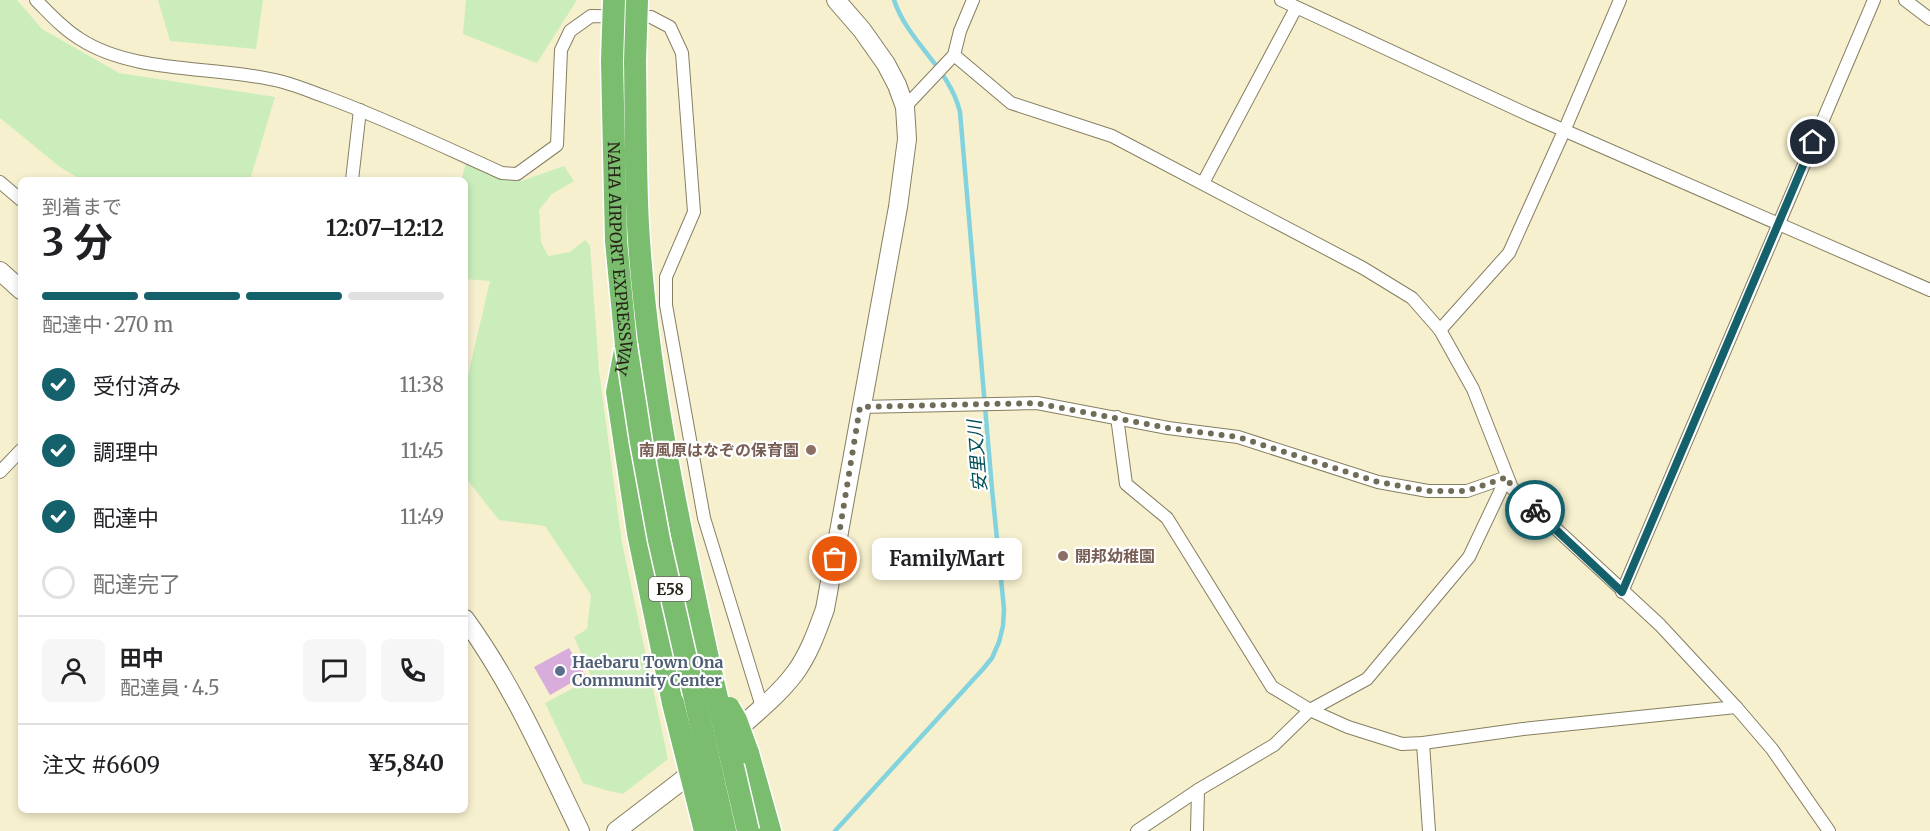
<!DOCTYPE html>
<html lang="ja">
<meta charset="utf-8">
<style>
:root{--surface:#fff;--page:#f6f6f6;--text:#202124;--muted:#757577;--line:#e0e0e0;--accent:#14616c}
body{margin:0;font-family:Merriweather,"Noto Sans JP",serif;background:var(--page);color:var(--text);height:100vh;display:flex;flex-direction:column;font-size:22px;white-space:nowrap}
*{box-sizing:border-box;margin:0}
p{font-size:20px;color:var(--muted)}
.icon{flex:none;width:33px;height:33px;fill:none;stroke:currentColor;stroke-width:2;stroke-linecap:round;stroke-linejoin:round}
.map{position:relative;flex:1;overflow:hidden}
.side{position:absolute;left:18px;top:177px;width:450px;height:636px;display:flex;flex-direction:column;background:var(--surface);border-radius:9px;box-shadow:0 3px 9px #0003}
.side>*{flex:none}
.pin{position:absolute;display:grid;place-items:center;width:51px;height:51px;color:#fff;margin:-26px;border:3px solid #fff;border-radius:50%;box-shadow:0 2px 6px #0007}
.courier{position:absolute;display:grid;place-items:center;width:60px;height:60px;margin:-30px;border:4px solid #14616c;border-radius:50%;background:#fff;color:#222;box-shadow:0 2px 8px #0007}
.bubble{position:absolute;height:42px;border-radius:9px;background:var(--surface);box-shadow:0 3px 9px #0003;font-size:20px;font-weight:700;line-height:42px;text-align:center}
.overview em{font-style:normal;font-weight:700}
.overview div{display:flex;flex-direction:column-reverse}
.overview{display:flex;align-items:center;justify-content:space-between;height:102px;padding:0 24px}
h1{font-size:39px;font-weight:700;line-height:45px}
.bar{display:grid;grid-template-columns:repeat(4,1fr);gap:9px 6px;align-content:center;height:72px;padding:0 24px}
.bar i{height:8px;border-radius:4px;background:var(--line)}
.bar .current{background:var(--accent)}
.bar p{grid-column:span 4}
.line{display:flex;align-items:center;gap:15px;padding:0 24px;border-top:2px solid var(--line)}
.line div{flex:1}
.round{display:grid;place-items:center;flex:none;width:63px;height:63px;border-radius:9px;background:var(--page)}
ol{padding:0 24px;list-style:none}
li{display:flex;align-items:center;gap:18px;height:66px}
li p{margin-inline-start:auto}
li .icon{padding:6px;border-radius:50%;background:var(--accent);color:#fff;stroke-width:4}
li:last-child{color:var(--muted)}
li i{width:33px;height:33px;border:3px solid var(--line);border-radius:50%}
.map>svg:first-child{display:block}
.green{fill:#cbedbc}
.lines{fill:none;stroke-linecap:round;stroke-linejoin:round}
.stream{stroke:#82d3de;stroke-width:4.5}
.building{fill:#d8acdb}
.street-casing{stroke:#857f61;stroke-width:14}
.secondary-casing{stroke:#857f61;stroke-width:20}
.highway-casing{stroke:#fff;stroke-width:25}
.street{stroke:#fff;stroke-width:12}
.secondary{stroke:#fff;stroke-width:18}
.highway{stroke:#7bbd6e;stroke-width:22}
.highway-bridge-casing{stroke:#fff;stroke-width:25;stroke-linecap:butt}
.highway-bridge{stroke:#7bbd6e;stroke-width:22}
.done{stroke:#706c58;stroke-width:6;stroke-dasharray:0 10.8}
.route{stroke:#14616c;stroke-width:8}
.education-dot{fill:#8d6e63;stroke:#fff;stroke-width:2}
.service-dot{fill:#5c6f8a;stroke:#fff;stroke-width:2}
.labels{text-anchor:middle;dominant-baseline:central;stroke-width:4.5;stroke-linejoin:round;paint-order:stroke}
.shield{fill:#fff;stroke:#68665d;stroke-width:1.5}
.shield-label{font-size:15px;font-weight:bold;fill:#272518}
.street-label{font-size:16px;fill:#272518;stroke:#fff}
.education-label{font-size:16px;font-weight:bold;fill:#785e54;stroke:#fff;text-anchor:end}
.service-label{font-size:16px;font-weight:bold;fill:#4e5e75;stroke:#fff;text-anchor:start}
.water-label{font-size:18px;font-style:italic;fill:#014e56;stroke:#fff}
</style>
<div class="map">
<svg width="1930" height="831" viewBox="0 0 1930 831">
<rect width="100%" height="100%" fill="#f7f0cf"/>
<g class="green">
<polygon points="0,0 17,0 42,29 119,73 275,97 250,180 82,180 60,167 0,118"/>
<polygon points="158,0 263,0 256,49 170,41"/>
<polygon points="466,0 577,0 537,63 463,34"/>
<polygon points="466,163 491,176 521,181 564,166 574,181 552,194 539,210 541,242 548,256 570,252 585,240 590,245 599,371 622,543 668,759 623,794 605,790 583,783 545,703 592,678 574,637 587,629 591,595 545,526 499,520 465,477 465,388 490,281 465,279 465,180 461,180"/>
</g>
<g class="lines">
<path class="stream" d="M835 831 983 669 992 658 999 642 1003 626 1004 609 992 489 960 112C950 69 908 42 894 0"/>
</g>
<polygon class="building" points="569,648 585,675 550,695 534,667"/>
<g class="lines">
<g class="street-casing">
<g id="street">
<path d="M36 0C50 14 63 29 80 39 135 75 220 65 283 82 298 86 312 92 326 97 386 119 444 147 502 173L517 174 557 145 561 50 570 31 591 16 651 17 670 27 682 53 694 212 666 277V305L704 518 762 707"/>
<polyline points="1281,0 1529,115 1930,290"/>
<polyline points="1905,0 1930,19"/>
<polyline points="954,55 1011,103 1112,136 1363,268 1412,298 1440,330 1473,389 1512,488 1660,625 1736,707 1772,749 1829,831"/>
<polyline points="905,107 954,55 960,31 973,0"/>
<polyline points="352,180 360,110"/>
<polyline points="0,182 21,200"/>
<polyline points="1203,183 1296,8"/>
<polyline points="1440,330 1509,253 1564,131 1620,0"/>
<polyline points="860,407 1037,403 1168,428 1238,437 1378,482 1428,491 1467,491 1507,477"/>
<polyline points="1117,417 1126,484 1167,518 1272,687 1310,710 1348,727 1402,744 1423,743 1523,729 1736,707"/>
<polyline points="0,472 21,450"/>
<polyline points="1622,592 1874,0"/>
<polyline points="1423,743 1429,831"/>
<polyline points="1137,831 1198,790 1274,745 1310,710 1367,679 1469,557 1507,477"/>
<polyline points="1197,831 1198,790"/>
</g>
</g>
<g class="secondary-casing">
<g id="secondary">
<polyline points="0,271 21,290"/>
<path d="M465 619C513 685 545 759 580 831"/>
<path d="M730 736C752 716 777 697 795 673 809 654 817 631 825 609L898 207 907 139 905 107 897 85 886 64 862 30 836 0"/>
<polyline points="616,831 680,782 699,765"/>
</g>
</g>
<g class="highway-casing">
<g id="highway">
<path id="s1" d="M612 61 616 241 626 345 617 392 638 533 673 703"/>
<path d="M635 61C636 116 635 170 638 225 647 379 680 531 713 681"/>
<polyline points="748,753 770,831"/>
</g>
</g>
<use href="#street" class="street"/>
<use href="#secondary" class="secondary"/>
<use href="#highway" class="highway"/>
<g class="highway-bridge-casing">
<g id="highway-bridge">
<polyline points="612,61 614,0"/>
<polyline points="635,61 637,0"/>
<polyline points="626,345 641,442 659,540 725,831"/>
<polyline points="713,681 748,831"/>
<polyline points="673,703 705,831"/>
<polyline points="729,708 736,720 748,753"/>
</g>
</g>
<use href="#highway-bridge" class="highway-bridge"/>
</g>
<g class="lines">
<polyline class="done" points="835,559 860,407 1036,403 1168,428 1238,437 1378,482 1428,491 1467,491 1507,477 1512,488 1535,510"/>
<polyline class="route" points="1535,510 1622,592 1813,142"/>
</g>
<g class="education-dot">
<circle cx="811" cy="450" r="6"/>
<circle cx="1063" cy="556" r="6"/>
</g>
<circle class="service-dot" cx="560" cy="671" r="6"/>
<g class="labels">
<rect class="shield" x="649" y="577" width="42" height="24" rx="4.5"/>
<g class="shield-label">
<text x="670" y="589">E58</text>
</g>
<g class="street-label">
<text stroke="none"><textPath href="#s1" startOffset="198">NAHA AIRPORT EXPRESSWAY</textPath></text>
</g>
<g class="education-label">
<text x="799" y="450">南風原はなぞの保育園</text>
<text x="1075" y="556" text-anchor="start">開邦幼稚園</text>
</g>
<g class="service-label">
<text x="572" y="662">Haebaru Town Ona<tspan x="572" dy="18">Community Center</tspan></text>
</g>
<g class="water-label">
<text transform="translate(977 456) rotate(-95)">安里又川</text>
</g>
</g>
</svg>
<div class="pin" style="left:835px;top:559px;background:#ea580c"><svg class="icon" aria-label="bag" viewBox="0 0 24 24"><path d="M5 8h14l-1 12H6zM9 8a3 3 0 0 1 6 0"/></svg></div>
<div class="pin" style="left:1813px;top:142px;background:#1f2937"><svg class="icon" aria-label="home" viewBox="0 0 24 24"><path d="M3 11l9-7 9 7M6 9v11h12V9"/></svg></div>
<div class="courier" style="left:1535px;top:510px"><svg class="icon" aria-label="bike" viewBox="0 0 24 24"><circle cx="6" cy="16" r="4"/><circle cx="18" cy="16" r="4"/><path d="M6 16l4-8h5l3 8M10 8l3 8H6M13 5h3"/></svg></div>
<div class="bubble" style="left:872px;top:538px;width:150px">FamilyMart</div>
<section class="side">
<div class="overview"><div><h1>3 分</h1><p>到着まで</p></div><em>12:07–12:12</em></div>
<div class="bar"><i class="current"></i><i class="current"></i><i class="current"></i><i></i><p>配達中 · 270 m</p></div>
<ol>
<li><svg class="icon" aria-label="check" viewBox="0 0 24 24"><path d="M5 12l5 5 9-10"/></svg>受付済み<p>11:38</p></li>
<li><svg class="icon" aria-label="check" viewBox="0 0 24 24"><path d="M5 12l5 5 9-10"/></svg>調理中<p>11:45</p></li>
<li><svg class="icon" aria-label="check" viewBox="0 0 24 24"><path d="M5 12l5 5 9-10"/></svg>配達中<p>11:49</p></li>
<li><i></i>配達完了</li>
</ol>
<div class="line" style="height:108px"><a class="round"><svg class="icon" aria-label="person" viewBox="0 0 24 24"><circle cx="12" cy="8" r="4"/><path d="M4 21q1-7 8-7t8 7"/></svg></a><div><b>田中</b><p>配達員 · 4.5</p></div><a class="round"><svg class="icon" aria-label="chat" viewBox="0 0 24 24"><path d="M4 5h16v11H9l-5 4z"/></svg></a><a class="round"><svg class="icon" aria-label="phone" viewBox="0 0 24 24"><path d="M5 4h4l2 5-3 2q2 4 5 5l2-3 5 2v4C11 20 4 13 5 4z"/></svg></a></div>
<div class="line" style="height:78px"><div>注文 #6609</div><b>¥5,840</b></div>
</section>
</div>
